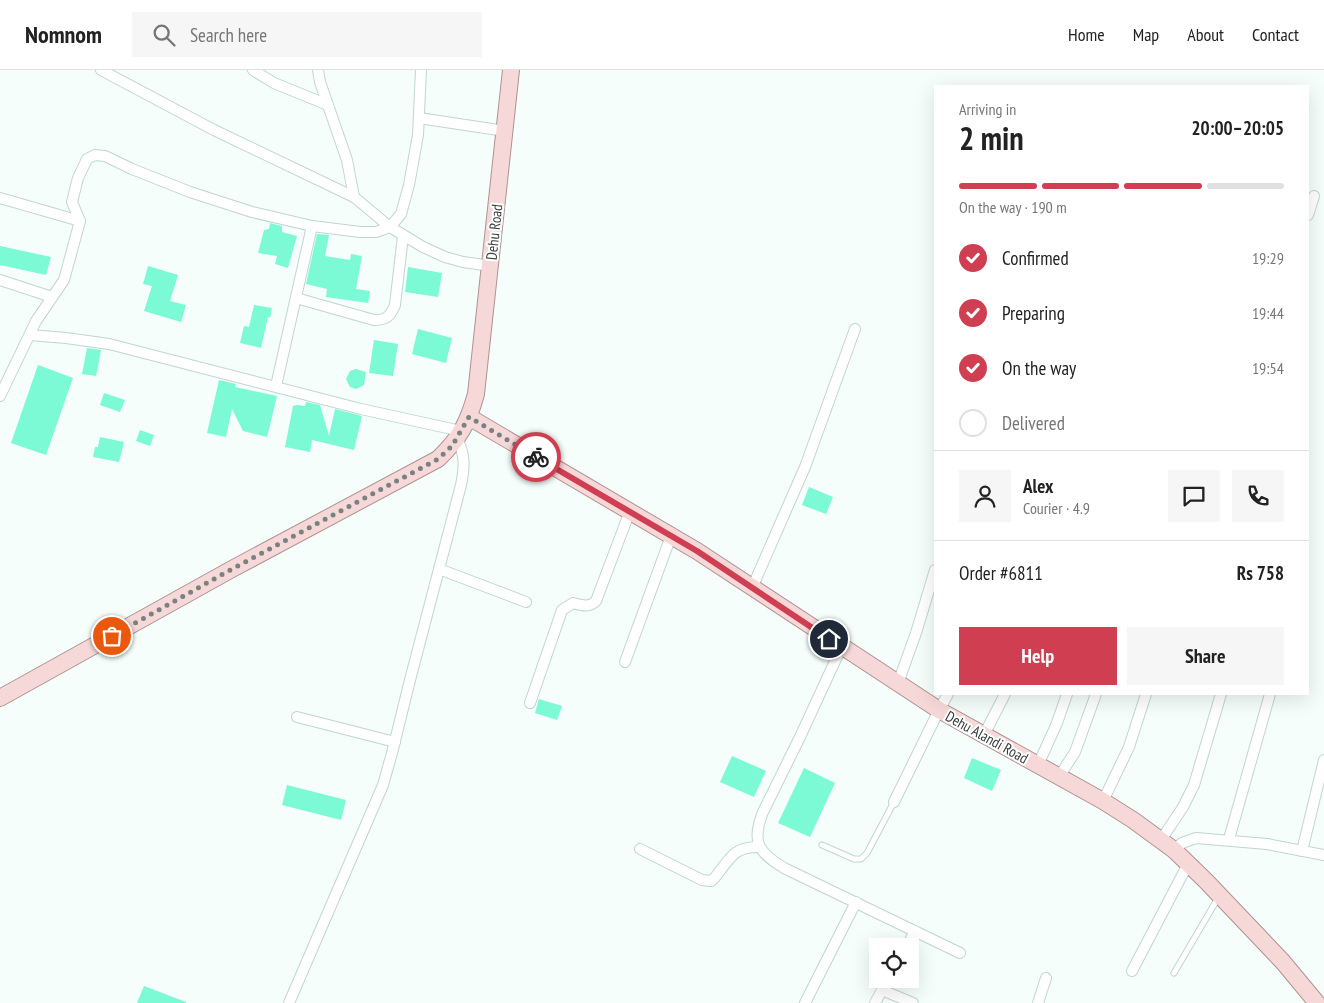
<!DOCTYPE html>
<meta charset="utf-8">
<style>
:root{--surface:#fff;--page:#f6f6f6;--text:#222;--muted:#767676;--line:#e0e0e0;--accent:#cf3f51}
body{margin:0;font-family:"PT Sans Narrow",sans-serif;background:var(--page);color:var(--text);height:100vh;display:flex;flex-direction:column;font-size:19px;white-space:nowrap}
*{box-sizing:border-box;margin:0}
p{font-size:16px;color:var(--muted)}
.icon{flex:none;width:28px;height:28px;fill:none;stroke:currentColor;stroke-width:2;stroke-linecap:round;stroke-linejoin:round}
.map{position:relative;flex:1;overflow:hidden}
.sheet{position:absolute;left:934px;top:15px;width:375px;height:610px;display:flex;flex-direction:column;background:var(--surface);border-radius:0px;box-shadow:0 5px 20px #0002}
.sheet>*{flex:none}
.tools{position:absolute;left:869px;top:868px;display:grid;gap:10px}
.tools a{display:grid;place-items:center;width:50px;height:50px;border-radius:0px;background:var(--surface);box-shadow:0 5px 20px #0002;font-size:25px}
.pin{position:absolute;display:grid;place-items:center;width:42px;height:42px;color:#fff;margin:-21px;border:2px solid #fff;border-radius:50%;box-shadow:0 1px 5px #0007}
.courier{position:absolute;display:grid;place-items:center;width:50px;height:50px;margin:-25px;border:4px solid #cf3f51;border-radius:50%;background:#fff;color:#222;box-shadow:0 1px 6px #0007}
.head em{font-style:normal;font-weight:700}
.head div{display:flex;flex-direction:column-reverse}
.head{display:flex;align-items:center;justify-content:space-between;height:85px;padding:0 25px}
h1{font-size:32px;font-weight:700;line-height:38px}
.bar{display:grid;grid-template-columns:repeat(4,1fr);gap:8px 5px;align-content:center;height:60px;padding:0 25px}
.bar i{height:6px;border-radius:4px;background:var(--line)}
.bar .current{background:var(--accent)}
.bar p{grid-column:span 4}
.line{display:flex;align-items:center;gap:12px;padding:0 25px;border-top:1px solid var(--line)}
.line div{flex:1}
.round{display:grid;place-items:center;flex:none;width:52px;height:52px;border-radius:0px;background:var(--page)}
ol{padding:0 25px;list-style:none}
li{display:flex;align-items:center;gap:15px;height:55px}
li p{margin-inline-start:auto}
li .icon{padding:5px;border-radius:50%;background:var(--accent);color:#fff;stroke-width:4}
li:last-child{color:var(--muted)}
li i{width:28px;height:28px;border:2px solid var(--line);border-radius:50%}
.action{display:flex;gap:10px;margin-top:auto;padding:10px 25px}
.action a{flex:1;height:58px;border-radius:0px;background:var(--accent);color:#fff;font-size:20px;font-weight:700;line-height:58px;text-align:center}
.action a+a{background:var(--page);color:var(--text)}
header{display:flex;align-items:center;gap:30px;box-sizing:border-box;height:70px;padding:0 25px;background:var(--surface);border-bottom:1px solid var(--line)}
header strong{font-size:24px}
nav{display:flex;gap:28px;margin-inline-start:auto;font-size:18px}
.search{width:350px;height:45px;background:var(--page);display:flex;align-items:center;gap:12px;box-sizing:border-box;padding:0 18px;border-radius:0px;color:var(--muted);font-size:19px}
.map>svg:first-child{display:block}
.building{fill:#7bfad5}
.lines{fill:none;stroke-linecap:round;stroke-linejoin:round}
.lane-casing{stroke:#c0d6ce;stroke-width:7}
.street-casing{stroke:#c0d6ce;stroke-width:12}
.primary-casing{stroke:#b09291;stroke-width:18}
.lane{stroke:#fff;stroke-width:5}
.street{stroke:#fff;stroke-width:10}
.primary{stroke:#f7d8d9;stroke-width:16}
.done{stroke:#79827e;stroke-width:5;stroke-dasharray:0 9}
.route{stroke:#cf3f51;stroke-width:6}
.labels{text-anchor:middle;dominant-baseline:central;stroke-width:4;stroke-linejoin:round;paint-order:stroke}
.street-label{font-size:15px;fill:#363f3b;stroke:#fff}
</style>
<header>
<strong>Nomnom</strong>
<div class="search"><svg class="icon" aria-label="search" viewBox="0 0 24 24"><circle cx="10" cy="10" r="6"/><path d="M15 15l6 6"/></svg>Search here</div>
<nav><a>Home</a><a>Map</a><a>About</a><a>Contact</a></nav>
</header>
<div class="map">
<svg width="1324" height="933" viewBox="0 0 1324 933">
<rect width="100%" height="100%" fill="#f5fefb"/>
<g class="building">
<polygon points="270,153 282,156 282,162 297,166 288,198 275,194 277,186 258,183 264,160 269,159"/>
<polygon points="317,164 329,165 325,186 350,190 351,184 362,186 356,219 370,221 368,233 326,227 327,219 306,214"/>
<polygon points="0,176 51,187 46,205 0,195"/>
<polygon points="148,196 178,205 170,231 186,235 181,252 144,241 152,216 143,214"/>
<polygon points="408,197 442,203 438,227 405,222"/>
<polygon points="254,235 272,238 270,248 268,247 261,278 240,273 244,256 249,257"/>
<polygon points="418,259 452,268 446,293 412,284"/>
<polygon points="374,270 398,274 393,306 369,303"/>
<polygon points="87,278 101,280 96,306 82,304"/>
<polygon points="38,295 73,308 46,385 11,373"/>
<polygon points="356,299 366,302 364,315 356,319 350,317 346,309 350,301"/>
<polygon points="219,310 236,314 235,317 277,326 267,367 243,361 232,339 226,367 207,363"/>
<polygon points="104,323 125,330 120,342 100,335"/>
<polygon points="306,332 320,335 329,366 335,339 362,346 354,380 312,370 310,382 285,377 293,336 297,335 305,336"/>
<polygon points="140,360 154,365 150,376 136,371"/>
<polygon points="100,367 124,372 119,392 93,387 95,377 98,377"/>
<polygon points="809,417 833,427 826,444 802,435"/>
<polygon points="539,629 562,636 557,650 535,643"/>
<polygon points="732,686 766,701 754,727 720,712"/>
<polygon points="972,688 1001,700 992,721 964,708"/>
<polygon points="804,698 835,713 810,767 778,753"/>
<polygon points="287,715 346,730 341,750 282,735"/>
<polygon points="144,916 186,932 186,933 137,933"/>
</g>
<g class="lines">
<g class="lane-casing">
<g id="lane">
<polyline points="822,775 854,789 861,789 867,783 894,732"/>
<polyline points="1174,903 1218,828"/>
</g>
</g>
<g class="street-casing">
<g id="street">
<polyline points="101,0 214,60 354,127 390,157 423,177 445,187 463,192 491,196"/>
<polyline points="253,0 274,13 328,35"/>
<polyline points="318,0 320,12 347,90 354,127"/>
<polyline points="419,48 505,61"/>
<polyline points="0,128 80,151"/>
<polyline points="1308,145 1314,126"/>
<polyline points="0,210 52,227"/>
<path d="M296 228 374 250C386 250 390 247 395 235L403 166"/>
<polyline points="30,265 66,268 109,274 361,339 461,361"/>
<polyline points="276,316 312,156"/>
<polyline points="0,326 36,251 64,210 80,151 72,132 78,108 87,89 95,85 105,86 132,99 190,122 252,142 312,156 360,162 376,162 390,157 401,144 409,115 418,65 421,0"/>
<polyline points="439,499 526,532"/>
<polyline points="752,518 805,397 855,259"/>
<path d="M842 576 800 667 763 742C751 772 758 782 784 798L960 883"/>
<polyline points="625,592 671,466"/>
<polyline points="898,613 916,563 935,500"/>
<path d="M530 633 562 540 573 533C581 535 589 538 596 531L630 441"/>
<polyline points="297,647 395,672"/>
<polyline points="984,665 1005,624"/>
<polyline points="1038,695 1057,653 1067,624"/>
<polyline points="1059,707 1075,682 1096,624"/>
<polyline points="1103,731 1129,677 1146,624"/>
<polyline points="894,732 939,640 948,624"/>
<polyline points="1229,769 1270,624"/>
<polyline points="1161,770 1183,737 1194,715 1221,624"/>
<path d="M640 779 702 810C705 810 708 811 711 811 714 809 717 805 719 802 732 785 736 777 759 777"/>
<polyline points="1174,780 1182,773 1196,768 1267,774 1324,785"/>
<polyline points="1302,781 1324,690"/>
<polyline points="907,876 915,861"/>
<polyline points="1132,901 1188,794"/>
<polyline points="882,920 913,933"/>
<path d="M289 933 383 715 392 683 410 610 461 415C465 395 465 386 457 367"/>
<polyline points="805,933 856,832"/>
<polyline points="875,933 888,909"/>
<polyline points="1038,933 1046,908"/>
</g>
</g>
<g class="primary-casing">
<g id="primary">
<polyline points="469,347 697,481 939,640 1103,731 1133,750 1174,780 1206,811 1283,892 1317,933"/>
<path d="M0 628 232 499 438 389C460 368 468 353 476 324L511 0"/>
</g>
</g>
<use href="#lane" class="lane"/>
<use href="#street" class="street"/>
<use href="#primary" class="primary"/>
</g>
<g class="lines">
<polyline class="done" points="112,566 232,499 438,389 452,376 469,347 536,387"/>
<polyline class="route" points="536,387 697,481 829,569"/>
</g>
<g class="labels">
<g class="street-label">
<text transform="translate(494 162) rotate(-84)">Dehu Road</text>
<text transform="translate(987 667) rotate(29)">Dehu Alandi Road</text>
</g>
</g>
</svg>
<div class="tools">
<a><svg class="icon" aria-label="locate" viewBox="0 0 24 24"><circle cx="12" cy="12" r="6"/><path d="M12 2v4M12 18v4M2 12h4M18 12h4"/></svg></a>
</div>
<div class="pin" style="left:112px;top:566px;background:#ea580c"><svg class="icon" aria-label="bag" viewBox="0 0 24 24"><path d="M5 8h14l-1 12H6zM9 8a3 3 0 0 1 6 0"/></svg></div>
<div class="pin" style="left:829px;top:569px;background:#1f2937"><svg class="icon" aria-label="home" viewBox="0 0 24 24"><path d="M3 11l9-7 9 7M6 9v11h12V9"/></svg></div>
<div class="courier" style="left:536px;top:387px"><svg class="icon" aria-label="bike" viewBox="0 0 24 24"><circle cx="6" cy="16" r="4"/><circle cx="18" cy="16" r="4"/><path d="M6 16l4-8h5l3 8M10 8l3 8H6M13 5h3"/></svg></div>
<section class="sheet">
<div class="head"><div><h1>2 min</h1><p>Arriving in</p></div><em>20:00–20:05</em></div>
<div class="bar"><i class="current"></i><i class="current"></i><i class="current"></i><i></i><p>On the way · 190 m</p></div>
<ol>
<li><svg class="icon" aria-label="check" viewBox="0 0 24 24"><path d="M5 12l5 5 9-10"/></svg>Confirmed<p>19:29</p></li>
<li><svg class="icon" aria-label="check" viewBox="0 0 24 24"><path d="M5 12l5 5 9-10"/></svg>Preparing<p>19:44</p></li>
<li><svg class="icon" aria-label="check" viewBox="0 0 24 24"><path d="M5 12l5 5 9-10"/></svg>On the way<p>19:54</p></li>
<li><i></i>Delivered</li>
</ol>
<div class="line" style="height:90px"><a class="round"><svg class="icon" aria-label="person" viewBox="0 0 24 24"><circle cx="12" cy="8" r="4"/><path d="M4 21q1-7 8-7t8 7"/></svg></a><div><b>Alex</b><p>Courier · 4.9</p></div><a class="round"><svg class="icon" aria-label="chat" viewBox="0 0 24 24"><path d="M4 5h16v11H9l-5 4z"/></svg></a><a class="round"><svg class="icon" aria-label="phone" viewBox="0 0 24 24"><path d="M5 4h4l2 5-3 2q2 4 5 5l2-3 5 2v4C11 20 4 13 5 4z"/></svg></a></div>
<div class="line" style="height:65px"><div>Order #6811</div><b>Rs 758</b></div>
<div class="action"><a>Help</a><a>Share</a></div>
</section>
</div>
